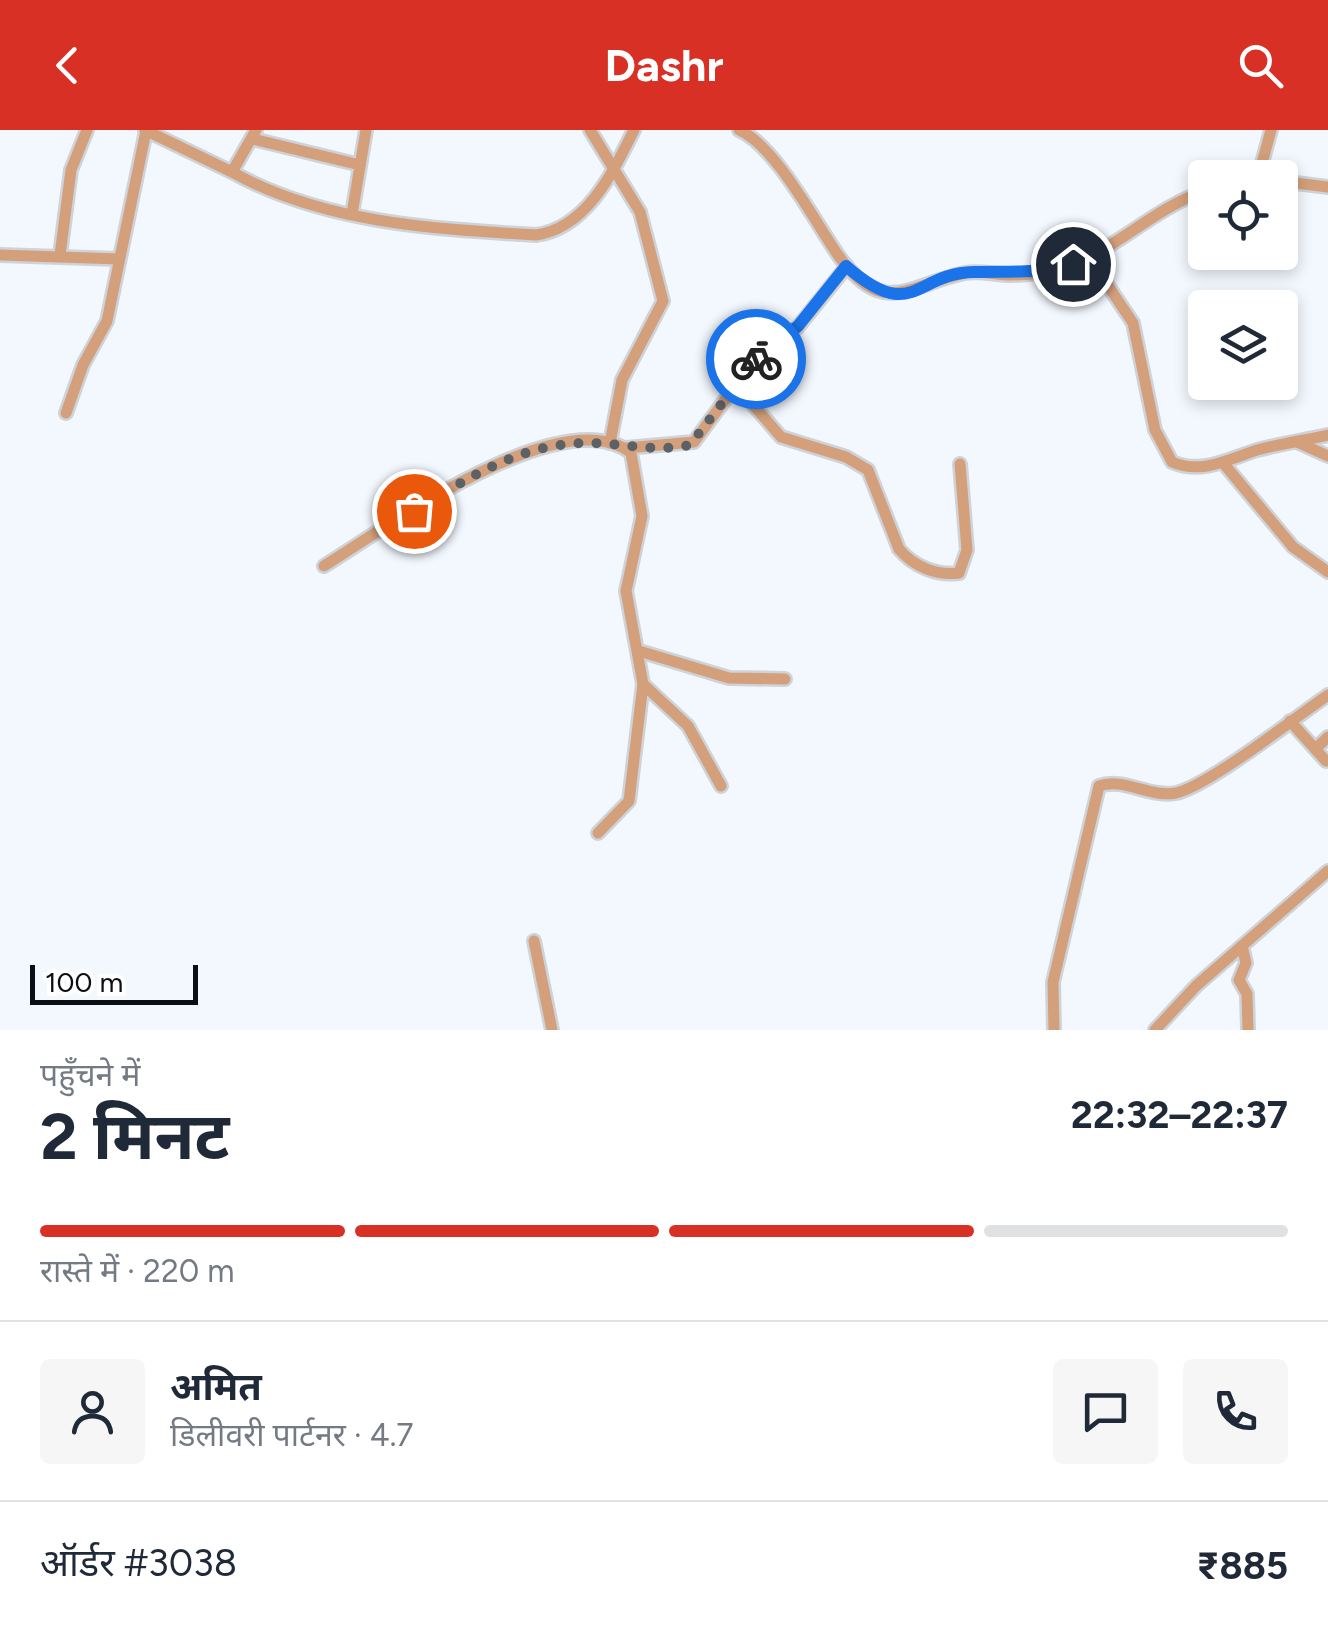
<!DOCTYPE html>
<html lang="hi">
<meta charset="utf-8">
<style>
:root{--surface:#fff;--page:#f6f6f7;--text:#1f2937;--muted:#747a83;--line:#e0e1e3;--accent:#d93025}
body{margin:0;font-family:Figtree,"Noto Sans Devanagari",sans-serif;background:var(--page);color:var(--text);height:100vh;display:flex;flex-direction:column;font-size:38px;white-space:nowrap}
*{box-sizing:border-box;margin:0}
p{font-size:32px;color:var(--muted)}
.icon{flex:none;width:55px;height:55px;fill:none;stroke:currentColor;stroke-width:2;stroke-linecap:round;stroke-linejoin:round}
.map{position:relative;height:900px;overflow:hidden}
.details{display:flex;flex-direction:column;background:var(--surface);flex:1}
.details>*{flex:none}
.buttons{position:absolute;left:1188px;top:30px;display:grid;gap:20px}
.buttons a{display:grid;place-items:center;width:110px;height:110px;border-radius:10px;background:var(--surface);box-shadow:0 5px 15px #0003;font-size:50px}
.scale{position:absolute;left:30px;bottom:25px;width:168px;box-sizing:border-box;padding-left:10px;border:5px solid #0b0f14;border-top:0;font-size:28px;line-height:35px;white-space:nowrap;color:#0b0f14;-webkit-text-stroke:8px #fff;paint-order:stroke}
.pin{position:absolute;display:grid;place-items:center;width:85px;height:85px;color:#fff;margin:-42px;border:5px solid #fff;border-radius:50%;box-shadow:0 2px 10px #0007}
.courier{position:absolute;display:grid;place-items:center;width:100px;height:100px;margin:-50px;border:8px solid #1a73e8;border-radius:50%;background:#fff;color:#222;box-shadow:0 2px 12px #0007}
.headline em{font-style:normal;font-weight:700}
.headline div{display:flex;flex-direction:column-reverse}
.headline{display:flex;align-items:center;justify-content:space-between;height:170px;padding:0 40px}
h1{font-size:65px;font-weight:700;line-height:75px}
.bar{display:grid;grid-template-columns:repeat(4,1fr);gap:15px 10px;align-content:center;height:120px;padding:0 40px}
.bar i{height:12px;border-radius:8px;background:var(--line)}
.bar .on{background:var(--accent)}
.bar p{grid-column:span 4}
.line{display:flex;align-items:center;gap:25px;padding:0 40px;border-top:2px solid var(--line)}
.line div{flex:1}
.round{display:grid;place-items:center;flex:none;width:105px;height:105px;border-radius:10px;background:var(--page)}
header{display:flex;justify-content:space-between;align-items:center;height:130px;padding:0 40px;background:var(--accent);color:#fff;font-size:45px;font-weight:700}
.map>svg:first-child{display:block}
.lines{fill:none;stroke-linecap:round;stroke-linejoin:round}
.street-casing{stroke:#ced3d9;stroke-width:16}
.street{stroke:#d4a07c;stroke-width:11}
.done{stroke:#5c6166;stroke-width:10;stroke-dasharray:0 18}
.route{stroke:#1a73e8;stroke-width:12}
</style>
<header><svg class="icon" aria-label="back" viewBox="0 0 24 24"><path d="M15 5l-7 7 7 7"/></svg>Dashr<svg class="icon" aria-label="search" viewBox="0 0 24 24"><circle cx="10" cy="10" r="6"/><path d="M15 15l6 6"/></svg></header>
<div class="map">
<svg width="1328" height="900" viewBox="0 0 1328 900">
<rect width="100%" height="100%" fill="#f3f8ff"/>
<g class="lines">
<g class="street-casing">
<g id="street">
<polyline points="145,0 232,42 256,0"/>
<polyline points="590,0 640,82 663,171 622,250 610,313"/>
<path d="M739 0C775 15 815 92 838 125 884 190 909 154 965 143 980 140 996 145 1011 145 1030 145 1053 141 1071 135 1119 117 1156 77 1205 61"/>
<polyline points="253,9 360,35"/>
<path d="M232 42C323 93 434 99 536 105 587 98 613 42 634 0"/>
<polyline points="1258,48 1271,0"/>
<polyline points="1280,51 1328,57"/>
<polyline points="352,84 366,0"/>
<polyline points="0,125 119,129"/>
<polyline points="60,125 71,40 87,0"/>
<path d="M1088 126 1133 193 1155 300 1172 332C1202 345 1229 329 1257 320 1280 314 1305 310 1328 305"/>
<path d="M736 255 781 307 846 327 868 340 899 419C914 437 937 446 959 443L967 420 960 334"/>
<polyline points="66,283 83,235 107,191 146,1"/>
<polyline points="1297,312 1328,326"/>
<polyline points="626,318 694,312 750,236 798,197 847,136"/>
<polyline points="1224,334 1293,417 1328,442"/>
<path d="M324 436C384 399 562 269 631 323L642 386 626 461 643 554 629 671 598 703"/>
<polyline points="639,521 729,548 785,549"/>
<polyline points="643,554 688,596 721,656"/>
<polyline points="1290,591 1326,631"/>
<polyline points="1315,619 1328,607"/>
<polyline points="534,811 552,900"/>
<polyline points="1242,816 1246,833 1239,850 1247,864 1248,900"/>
<path d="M1054 900 1053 852 1099 656C1123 647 1150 668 1176 663 1208 656 1296 587 1328 565"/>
<polyline points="1155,900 1196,856 1328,741"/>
</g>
</g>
<use href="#street" class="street"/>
</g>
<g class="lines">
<path class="done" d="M414 381C468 348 518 315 583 313 618 312 655 323 690 315L756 229"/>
<path class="route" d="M756 229 798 196 846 136C914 195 914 143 974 142 1014 141 1032 144 1073 134"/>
</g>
</svg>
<div class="buttons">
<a><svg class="icon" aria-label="locate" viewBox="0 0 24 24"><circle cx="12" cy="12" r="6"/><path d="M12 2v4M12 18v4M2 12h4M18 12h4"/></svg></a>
<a><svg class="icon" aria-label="layers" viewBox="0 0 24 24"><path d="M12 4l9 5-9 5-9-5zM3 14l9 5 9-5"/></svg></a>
</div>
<div class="scale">100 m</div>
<div class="pin" style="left:414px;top:381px;background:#ea580c"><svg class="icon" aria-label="bag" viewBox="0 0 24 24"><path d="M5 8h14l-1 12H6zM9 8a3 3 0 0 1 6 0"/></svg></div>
<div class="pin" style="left:1073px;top:134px;background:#1f2937"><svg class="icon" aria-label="home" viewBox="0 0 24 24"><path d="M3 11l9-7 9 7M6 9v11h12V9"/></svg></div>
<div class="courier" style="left:756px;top:229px"><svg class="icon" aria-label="bike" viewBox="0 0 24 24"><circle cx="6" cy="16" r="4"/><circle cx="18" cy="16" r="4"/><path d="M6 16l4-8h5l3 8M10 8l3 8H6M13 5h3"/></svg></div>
</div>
<section class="details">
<div class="headline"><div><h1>2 मिनट</h1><p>पहुँचने में</p></div><em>22:32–22:37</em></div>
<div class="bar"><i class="on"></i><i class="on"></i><i class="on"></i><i></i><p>रास्ते में · 220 m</p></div>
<div class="line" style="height:180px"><a class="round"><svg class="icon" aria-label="person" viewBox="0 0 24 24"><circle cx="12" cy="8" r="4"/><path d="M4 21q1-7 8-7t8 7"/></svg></a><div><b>अमित</b><p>डिलीवरी पार्टनर · 4.7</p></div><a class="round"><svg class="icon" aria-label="chat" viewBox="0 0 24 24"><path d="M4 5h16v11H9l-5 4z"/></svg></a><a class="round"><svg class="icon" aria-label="phone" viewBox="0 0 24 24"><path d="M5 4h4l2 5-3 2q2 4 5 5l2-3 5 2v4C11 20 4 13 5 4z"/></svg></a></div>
<div class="line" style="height:130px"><div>ऑर्डर #3038</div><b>₹885</b></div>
</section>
